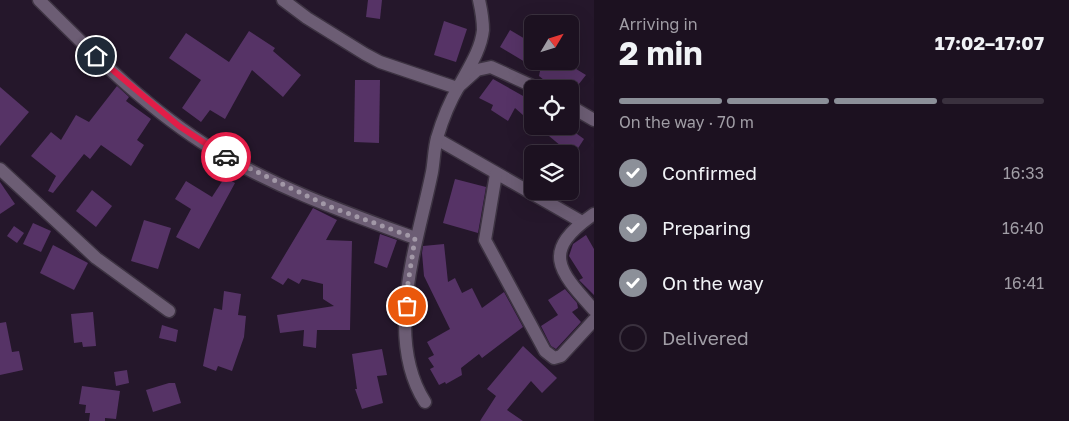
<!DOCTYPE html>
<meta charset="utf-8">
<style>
:root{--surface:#1c1120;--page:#291f2d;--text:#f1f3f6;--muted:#a09da5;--line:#3a313e;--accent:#8c9099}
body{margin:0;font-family:"Golos Text",sans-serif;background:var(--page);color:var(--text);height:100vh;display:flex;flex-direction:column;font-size:19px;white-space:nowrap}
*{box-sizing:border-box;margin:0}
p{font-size:16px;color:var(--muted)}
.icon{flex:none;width:28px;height:28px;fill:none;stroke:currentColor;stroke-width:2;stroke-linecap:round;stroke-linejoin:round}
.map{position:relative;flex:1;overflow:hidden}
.details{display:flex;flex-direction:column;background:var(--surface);width:475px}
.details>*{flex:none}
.needle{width:32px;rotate:52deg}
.tools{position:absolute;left:524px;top:15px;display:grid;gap:10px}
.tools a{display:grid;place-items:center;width:55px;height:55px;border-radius:8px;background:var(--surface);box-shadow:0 5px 20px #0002,0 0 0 1px var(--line);font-size:25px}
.pin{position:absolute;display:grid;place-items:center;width:42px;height:42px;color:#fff;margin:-21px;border:2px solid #fff;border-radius:50%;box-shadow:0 1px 5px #0007}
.courier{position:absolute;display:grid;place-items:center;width:50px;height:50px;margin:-25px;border:4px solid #e11d48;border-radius:50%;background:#fff;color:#222;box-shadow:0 1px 6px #0007}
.headline em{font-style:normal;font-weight:700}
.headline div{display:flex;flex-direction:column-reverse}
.headline{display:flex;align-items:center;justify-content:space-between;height:85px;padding:0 25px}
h1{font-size:32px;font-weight:700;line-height:38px}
.bar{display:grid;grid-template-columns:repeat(4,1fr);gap:8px 5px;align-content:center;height:60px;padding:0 25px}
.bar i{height:6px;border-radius:4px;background:var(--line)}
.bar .selected{background:var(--accent)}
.bar p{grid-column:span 4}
ol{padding:0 25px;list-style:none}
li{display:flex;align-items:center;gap:15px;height:55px}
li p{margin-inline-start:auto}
li .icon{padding:5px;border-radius:50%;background:var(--accent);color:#fff;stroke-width:4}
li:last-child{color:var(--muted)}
li i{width:28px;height:28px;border:2px solid var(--line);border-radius:50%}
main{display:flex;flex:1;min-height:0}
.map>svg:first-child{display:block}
.building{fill:#563366}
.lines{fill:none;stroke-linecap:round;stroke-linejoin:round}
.street-casing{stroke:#3d3342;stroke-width:15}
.street{stroke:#6c5d74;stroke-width:12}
.done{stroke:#a298a7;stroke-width:5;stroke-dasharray:0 9}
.route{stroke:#e11d48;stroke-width:6}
</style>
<main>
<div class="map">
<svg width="594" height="421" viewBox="0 0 594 421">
<rect width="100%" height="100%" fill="#25172b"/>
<g class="building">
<polygon points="368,0 382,0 380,19 366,17"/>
<polygon points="444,21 467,29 456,62 434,55"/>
<polygon points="510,30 532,43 532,61 563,61 586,75 571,94 570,89 564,89 556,82 549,84 539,76 540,71 500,47"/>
<polygon points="249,31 275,48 273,51 301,75 283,97 252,70 225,119 210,110 201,122 182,108 201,80 169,58 186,33 229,62"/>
<polygon points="493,79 532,101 532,123 515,108 508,121 491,110 493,105 479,98"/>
<polygon points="355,80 380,80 379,143 354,142"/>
<polygon points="117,86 129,97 126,101 151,119 137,140 144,145 131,166 101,145 90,159 84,154 53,193 48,191 56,176 31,156 51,132 61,140 76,115 89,122"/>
<polygon points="0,87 29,112 0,146"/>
<polygon points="537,126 566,126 584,139 573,156"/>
<polygon points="225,177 235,183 199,249 176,237 191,209 175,199 186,181 212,197"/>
<polygon points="455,179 486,187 478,233 443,223"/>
<polygon points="0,182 15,204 0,214"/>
<polygon points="92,190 112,206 96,227 76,211"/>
<polygon points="313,208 337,220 326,240 352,241 350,330 317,330 316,348 303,346 304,330 280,333 277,315 334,306 323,299 323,284 302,279 299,284 288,278 283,285 271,278"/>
<polygon points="144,220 171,228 158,269 131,261"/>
<polygon points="33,223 51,231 41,252 23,244"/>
<polygon points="14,226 24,233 17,243 7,236"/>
<polygon points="380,234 397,240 387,268 374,263"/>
<polygon points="586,235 594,249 594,295 579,280 583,278 569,256 573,244"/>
<polygon points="444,244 448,282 455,278 462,293 472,288 482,308 504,292 523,327 482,358 479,354 461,368 462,375 446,384 445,382 439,385 430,369 434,367 428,358 434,355 427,342 450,329 424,276 422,253 423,246"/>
<polygon points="53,245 88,263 74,290 40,273"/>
<polygon points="565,289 577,303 578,308 572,312 581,322 556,349 551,346 541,326 558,315 548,300"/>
<polygon points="224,291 241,294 238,315 246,316 244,337 232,371 218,366 216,371 203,366 214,308 222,310"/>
<polygon points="93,312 96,346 83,347 82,342 74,343 71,314"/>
<polygon points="6,322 12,352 19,351 23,370 0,375 0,323"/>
<polygon points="162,325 178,330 176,342 159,338"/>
<polygon points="523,346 557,378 542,393 531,381 507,410 523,421 480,421 496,396 487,389"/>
<polygon points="382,349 387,375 377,376 383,403 362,409 355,389 357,389 352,354"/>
<polygon points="127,370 129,383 116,386 114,372"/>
<polygon points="169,383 175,383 181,403 153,412 146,390"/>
<polygon points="82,386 120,391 116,419 105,418 105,421 89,421 90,413 85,413 86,405 79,404"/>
</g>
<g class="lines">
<g class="street-casing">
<g id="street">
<path d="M39 0C93 54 148 110 214 150 276 188 347 213 415 238"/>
<polyline points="283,0 307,18 365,54 380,62 457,88 477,70 491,67 539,89"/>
<polyline points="570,106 594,120"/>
<polyline points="437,139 582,222"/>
<polyline points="0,169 96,258 169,311"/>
<polyline points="496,174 485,240 545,351 554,358 561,356 594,320"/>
<path d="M594 214C541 251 557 269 594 310"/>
<path d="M425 402C383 336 418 242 432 172 434 161 434 149 437 138 442 121 450 101 459 86 468 69 481 50 483 30 483 21 481 9 479 0"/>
</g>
</g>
<use href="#street" class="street"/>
</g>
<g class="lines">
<polyline class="done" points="226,157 328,206 415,238 407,290 407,306"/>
<polyline class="route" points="96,56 179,126 226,157"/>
</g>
</svg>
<div class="tools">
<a><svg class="needle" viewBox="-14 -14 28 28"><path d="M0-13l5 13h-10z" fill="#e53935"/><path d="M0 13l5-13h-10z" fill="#a09da5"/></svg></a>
<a><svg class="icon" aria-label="locate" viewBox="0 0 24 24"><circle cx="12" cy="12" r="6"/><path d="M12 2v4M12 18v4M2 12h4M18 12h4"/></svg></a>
<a><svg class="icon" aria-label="layers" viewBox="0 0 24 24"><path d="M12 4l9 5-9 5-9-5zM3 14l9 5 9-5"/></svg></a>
</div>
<div class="pin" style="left:407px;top:306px;background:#ea580c"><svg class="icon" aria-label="bag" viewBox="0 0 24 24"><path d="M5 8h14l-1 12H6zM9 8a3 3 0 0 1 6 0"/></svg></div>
<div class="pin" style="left:96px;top:56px;background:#1f2937"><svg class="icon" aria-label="home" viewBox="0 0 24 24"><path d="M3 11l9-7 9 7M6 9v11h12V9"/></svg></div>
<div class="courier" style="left:226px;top:157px"><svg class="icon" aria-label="car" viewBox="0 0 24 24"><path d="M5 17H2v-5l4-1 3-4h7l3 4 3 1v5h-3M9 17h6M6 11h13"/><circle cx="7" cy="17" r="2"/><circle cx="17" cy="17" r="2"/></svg></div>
</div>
<section class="details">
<div class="headline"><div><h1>2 min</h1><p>Arriving in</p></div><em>17:02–17:07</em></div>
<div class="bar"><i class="selected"></i><i class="selected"></i><i class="selected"></i><i></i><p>On the way · 70 m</p></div>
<ol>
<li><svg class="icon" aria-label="check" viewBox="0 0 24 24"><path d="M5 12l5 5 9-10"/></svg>Confirmed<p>16:33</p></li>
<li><svg class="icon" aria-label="check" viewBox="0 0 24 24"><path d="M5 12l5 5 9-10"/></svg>Preparing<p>16:40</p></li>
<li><svg class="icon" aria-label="check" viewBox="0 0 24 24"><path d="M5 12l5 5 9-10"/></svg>On the way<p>16:41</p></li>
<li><i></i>Delivered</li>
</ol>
</section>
</main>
